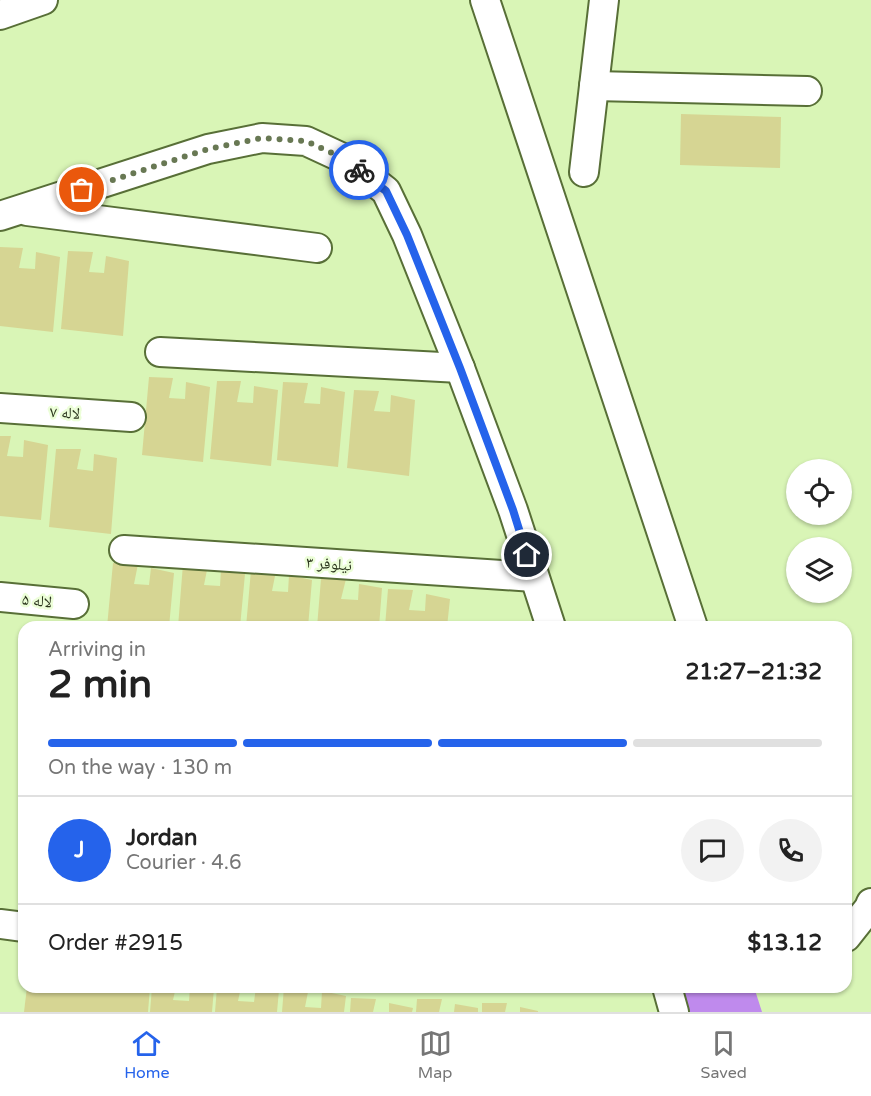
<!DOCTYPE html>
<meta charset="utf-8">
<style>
:root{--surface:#fff;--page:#f2f2f2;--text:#222;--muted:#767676;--line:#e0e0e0;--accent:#2563eb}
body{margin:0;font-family:"Varela Round","Noto Naskh Arabic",sans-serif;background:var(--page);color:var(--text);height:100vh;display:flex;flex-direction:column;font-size:22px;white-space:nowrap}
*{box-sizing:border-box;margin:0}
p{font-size:20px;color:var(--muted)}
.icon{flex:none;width:33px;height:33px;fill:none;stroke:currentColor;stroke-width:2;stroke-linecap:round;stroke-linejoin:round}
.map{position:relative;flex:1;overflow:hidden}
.side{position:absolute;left:18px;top:621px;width:834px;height:372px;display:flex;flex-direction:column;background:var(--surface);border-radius:18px;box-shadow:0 2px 4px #0004}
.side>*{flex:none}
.buttons{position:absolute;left:786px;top:459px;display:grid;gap:12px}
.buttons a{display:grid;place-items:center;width:66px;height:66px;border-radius:50%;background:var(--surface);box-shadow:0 2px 4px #0004;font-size:30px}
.pin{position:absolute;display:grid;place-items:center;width:51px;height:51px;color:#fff;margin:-26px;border:3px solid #fff;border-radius:50%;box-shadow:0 2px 6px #0007}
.courier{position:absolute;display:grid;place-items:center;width:60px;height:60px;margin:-30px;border:4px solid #2563eb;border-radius:50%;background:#fff;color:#222;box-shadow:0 2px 8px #0007}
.head em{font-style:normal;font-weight:700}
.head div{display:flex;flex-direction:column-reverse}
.head{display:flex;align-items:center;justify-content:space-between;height:102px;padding:0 30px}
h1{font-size:39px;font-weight:700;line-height:45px}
.bar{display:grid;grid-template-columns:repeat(4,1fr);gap:9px 6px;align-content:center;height:72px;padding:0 30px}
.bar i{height:8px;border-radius:4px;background:var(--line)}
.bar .active{background:var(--accent)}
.bar p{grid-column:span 4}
.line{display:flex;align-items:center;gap:15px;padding:0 30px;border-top:2px solid var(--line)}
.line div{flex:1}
.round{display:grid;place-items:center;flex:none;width:63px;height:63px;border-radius:32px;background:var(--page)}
.tabs{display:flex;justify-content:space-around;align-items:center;height:84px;border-top:2px solid var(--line);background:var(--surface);font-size:16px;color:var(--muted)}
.tabs a{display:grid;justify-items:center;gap:3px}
.tabs .active{color:var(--accent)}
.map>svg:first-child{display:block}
.forest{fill:#bf8aed}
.building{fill:#d6d593}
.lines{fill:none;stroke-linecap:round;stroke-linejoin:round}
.minor-casing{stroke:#586f37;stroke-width:32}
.minor{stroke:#fff;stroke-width:28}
.done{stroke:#687853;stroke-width:6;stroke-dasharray:0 10.8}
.route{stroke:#2563eb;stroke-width:8}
.labels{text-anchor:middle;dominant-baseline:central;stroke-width:5;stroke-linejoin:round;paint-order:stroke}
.street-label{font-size:16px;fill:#2b351d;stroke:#ecfed8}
</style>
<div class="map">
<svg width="871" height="1012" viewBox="0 0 871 1012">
<rect width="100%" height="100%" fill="#d9f5b6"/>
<polygon class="forest" points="678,987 754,987 762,1012 686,1012"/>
<g class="building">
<polygon points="681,114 781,117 780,168 680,165"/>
<polygon points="0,247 23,248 19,268 35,269 36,252 60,257 53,332 0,326"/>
<polygon points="68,251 93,252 89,272 104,273 106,256 129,261 123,336 61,329"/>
<polygon points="149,377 173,378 169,398 185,399 186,382 210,387 203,462 142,455"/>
<polygon points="217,381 241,381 237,402 253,403 254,386 278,390 271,466 210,459"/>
<polygon points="283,382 308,383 304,403 320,404 321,387 345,392 338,467 277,460"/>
<polygon points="354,390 379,391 374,411 390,412 391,395 415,400 409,476 347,468"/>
<polygon points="0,436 11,436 7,456 23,457 24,440 48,445 41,520 0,516"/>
<polygon points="56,449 81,449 77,469 93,471 94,454 117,458 111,534 49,527"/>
<polygon points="113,563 138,564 134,584 149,585 151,568 174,573 169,627 107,627"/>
<polygon points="183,564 208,565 204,585 220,586 221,569 245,574 240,627 178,627"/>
<polygon points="251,570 276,571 272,591 288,592 289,575 312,580 308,627 246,627"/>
<polygon points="321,579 346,579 341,599 358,600 359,584 382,588 379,627 317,627"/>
<polygon points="388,589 413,590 409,610 425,611 426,594 450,599 447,627 385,627"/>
<polygon points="27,987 150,987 148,1012 24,1012"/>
<polygon points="152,987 176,987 173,1000 189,1001 190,987 214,988 212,1012 150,1012"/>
<polygon points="217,987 241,987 238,1001 254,1002 256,987 265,987 279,990 277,1012 215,1012"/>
<polygon points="284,987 309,987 305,1007 321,1008 322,991 346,996 344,1012 282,1012"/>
<polygon points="351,998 376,999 373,1012 350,1012"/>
<polygon points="417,999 442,999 439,1012 416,1012"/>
<polygon points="389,1003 413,1008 412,1012 389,1012"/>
<polygon points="482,1003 507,1003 505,1012 482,1012"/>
<polygon points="455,1004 478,1008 478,1012 454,1012"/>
<polygon points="520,1007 538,1011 538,1012 520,1012"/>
</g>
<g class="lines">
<g class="minor-casing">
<g id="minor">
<polyline points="485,0 693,627"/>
<polyline points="0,15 43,0"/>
<polyline points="594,86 807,91"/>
<polyline points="584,172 604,0"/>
<polyline points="27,211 317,248"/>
<polyline points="0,216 208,149 262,138 306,141 347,160 386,191 407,235 460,368 513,510 551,627"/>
<polyline points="160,352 460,368"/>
<polyline points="0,408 131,417"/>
<polyline points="124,550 534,577"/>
<polyline points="0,597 74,604"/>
<polyline points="0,924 24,927"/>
<polyline points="846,937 869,908 871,903"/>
<polyline points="667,987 674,1012"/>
</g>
</g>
<use href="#minor" class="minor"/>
</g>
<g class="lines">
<polyline class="done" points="82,190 208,149 262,138 306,141 347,160 359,170"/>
<polyline class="route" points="359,170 386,191 407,235 460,368 513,510 527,555"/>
</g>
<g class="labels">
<g class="street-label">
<text transform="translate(65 413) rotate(4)">لاله ٧</text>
<text transform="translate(329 564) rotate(4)">نیلوفر ٣</text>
<text transform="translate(37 601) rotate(6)">لاله ۵</text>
</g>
</g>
</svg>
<div class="buttons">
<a><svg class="icon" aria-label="locate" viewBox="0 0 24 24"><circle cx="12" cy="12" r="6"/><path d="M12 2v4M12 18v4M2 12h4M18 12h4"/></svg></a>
<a><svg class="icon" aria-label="layers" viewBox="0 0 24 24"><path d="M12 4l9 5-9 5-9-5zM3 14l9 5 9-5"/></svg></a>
</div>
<div class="pin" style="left:82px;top:190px;background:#ea580c"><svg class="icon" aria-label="bag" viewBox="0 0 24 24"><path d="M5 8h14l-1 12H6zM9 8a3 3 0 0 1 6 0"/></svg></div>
<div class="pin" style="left:527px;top:555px;background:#1f2937"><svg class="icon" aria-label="home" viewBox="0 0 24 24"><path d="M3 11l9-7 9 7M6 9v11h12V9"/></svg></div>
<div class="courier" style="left:359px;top:170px"><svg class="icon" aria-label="bike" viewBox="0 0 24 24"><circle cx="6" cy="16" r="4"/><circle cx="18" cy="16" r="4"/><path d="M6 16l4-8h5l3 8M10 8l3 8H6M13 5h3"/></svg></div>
<section class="side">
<div class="head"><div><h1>2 min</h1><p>Arriving in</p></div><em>21:27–21:32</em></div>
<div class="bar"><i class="active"></i><i class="active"></i><i class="active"></i><i></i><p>On the way · 130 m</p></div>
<div class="line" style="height:108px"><b class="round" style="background:var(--accent);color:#fff">J</b><div><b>Jordan</b><p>Courier · 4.6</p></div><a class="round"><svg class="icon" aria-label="chat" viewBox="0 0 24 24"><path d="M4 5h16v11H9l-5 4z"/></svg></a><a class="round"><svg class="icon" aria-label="phone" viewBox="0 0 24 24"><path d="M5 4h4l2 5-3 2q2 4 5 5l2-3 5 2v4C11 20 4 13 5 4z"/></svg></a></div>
<div class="line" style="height:78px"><div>Order #2915</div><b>$13.12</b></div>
</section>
</div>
<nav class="tabs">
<a class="active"><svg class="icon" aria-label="home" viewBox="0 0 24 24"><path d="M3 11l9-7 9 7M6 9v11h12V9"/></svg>Home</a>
<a><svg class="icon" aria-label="map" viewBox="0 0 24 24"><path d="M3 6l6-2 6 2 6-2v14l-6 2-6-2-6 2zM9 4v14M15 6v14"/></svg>Map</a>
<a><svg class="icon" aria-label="saved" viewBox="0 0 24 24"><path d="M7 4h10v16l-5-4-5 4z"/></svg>Saved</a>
</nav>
